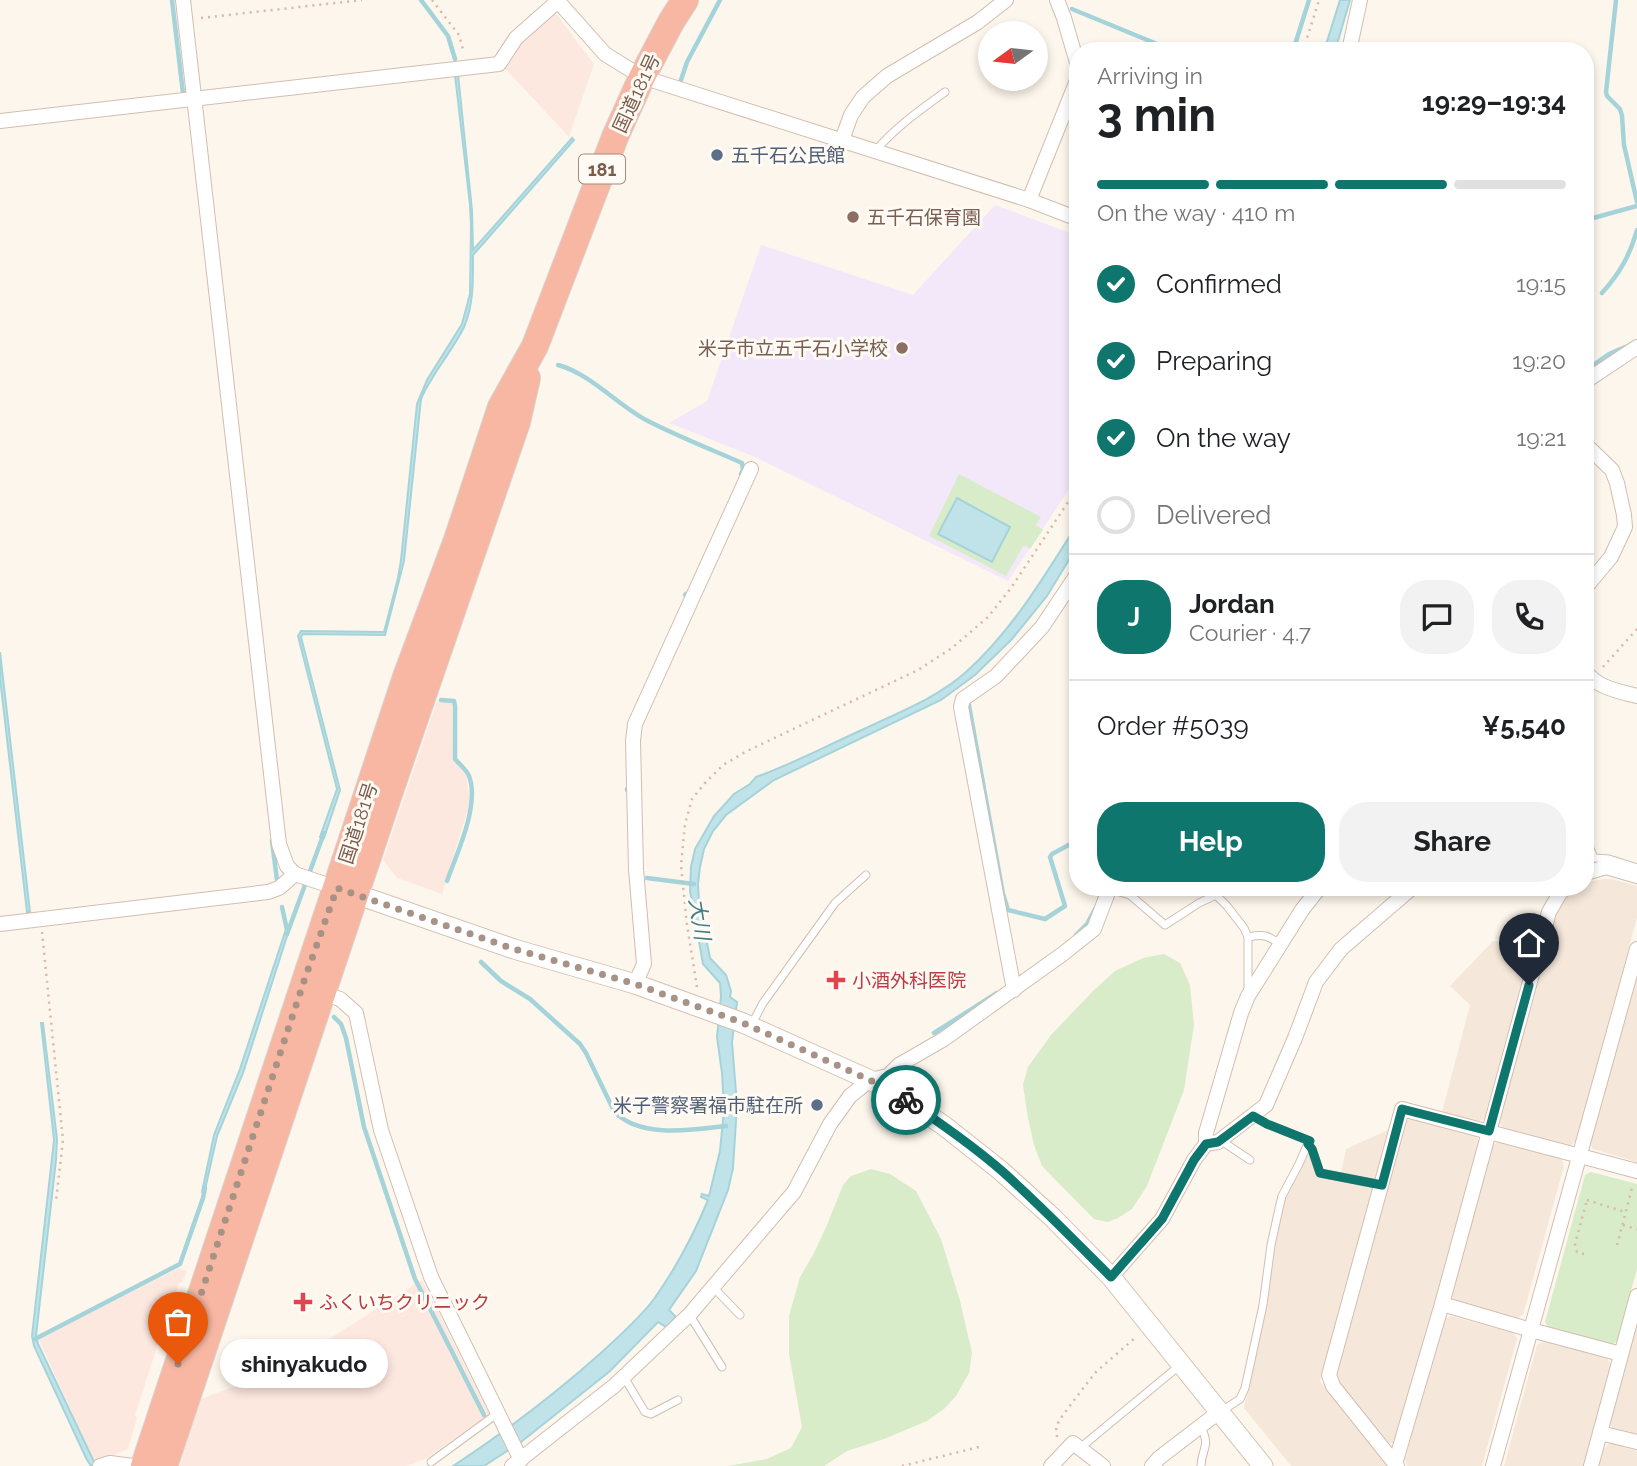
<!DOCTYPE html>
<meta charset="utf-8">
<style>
:root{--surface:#fff;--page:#f2f2f2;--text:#202124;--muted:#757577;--line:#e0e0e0;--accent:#0f766e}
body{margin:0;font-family:Raleway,"Noto Sans JP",sans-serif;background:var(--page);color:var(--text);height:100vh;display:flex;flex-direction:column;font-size:26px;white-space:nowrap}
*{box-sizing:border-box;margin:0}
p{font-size:23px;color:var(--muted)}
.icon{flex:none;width:38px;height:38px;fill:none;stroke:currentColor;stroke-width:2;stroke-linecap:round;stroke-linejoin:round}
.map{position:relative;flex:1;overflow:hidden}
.panel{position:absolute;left:1069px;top:42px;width:525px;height:854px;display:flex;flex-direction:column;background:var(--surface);border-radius:28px;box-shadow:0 4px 10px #0003}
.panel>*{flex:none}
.needle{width:46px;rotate:255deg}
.buttons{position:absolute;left:978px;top:21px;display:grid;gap:14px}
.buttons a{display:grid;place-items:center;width:70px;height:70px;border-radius:50%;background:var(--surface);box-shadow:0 4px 10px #0003;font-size:35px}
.pin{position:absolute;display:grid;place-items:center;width:60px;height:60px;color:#fff;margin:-72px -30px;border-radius:50% 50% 50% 0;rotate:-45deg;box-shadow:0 0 7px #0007}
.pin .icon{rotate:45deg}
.courier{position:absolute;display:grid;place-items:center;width:70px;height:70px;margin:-35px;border:5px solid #0f766e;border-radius:50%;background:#fff;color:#222;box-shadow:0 2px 9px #0007}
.bubble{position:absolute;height:49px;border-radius:24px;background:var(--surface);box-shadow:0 4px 10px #0003;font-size:23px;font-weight:700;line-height:49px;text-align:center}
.headline em{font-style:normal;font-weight:700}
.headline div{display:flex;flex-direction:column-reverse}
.headline{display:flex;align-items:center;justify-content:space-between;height:119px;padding:0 28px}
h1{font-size:46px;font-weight:700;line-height:52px}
.bar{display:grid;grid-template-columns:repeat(4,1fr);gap:10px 7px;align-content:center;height:84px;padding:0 28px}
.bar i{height:9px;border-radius:5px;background:var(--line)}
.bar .on{background:var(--accent)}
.bar p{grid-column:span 4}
.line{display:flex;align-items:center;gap:18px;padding:0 28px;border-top:2px solid var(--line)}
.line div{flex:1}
.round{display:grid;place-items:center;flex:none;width:74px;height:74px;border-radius:28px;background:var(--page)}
ol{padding:0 28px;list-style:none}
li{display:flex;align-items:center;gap:21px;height:77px}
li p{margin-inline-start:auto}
li .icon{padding:7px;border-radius:50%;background:var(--accent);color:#fff;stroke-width:4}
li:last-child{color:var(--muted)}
li i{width:38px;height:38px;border:4px solid var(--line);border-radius:50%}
.primary-button{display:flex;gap:14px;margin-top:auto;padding:14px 28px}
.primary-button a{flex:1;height:80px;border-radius:28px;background:var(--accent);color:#fff;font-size:28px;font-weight:700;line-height:80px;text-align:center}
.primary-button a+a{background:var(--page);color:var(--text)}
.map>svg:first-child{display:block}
.residential{fill:#f5e8da}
.commercial{fill:#fde8e0}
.education{fill:#f3e8fa}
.green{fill:#d8ecc9}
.water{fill:#bfe3e8;stroke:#a5d3da;stroke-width:2}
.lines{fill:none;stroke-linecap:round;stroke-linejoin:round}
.stream{stroke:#a5d3da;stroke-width:4.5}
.lane-casing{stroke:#d1beb0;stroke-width:9}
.street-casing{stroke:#d1beb0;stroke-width:16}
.secondary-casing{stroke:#d6c0b0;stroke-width:21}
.highway-casing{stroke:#dad1cd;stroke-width:28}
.path{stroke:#d9b8a5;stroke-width:2.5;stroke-dasharray:2 5;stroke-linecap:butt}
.lane{stroke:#fff;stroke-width:7}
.street{stroke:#fff;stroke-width:14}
.secondary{stroke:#fff;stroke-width:19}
.highway{stroke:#f7b7a3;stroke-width:26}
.done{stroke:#a89285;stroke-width:7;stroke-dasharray:0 12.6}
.route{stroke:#0f766e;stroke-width:9}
.service-dot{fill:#5c6f8a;stroke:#fffaf3;stroke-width:2.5}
.education-dot{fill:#8d6e63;stroke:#fffaf3;stroke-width:2.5}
.health-dot{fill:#e0444e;stroke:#fffaf3;stroke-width:2.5}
.labels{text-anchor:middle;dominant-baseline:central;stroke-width:6;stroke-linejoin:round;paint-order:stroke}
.shield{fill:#fffaf3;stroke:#a28b7f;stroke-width:2}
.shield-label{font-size:18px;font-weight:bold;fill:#7a5c4d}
.street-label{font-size:19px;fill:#7a5c4d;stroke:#fffaf3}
.service-label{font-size:19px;fill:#4e5e75;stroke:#fffaf3;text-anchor:start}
.education-label{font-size:19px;fill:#785e54;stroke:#fffaf3;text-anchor:start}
.health-label{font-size:19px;fill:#be3a42;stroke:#fffaf3;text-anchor:start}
.water-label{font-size:21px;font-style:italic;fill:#437c86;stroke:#fffaf3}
</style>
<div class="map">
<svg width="1637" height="1466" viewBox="0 0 1637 1466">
<rect width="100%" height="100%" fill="#fdf6ec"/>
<g class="residential">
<polygon points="1604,879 1612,879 1637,886 1637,918 1576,1140 1570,1146 1503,1128 1499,1122 1558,908 1571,892 1578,887 1586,887 1586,884 1592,881"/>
<polygon points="1493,941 1532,944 1484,1119 1477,1122 1442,1112 1470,1005 1450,986"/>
<polygon points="1637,971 1637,1162 1593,1149 1590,1144"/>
<polygon points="1411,1118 1475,1135 1479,1142 1395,1443 1389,1443 1335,1379 1406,1121"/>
<polygon points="1388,1130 1374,1181 1341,1173 1346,1149"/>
<polygon points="1498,1142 1562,1159 1564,1166 1523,1315 1516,1319 1455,1302 1451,1295 1493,1145"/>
<polygon points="1310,1151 1318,1174 1373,1187 1320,1381 1388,1466 1291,1466 1244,1408 1266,1307 1271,1267 1285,1199"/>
<polygon points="1451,1316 1514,1333 1517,1339 1482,1466 1407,1466 1405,1460 1444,1319"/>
<polygon points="1637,1326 1637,1436 1613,1430 1610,1423"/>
<polygon points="1544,1341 1607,1358 1611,1365 1583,1466 1504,1466 1537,1345"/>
<polygon points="1610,1443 1637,1451 1637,1466 1598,1466 1603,1449"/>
</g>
<g class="commercial">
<polygon points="554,11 594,64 569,137 503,66 520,38"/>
<polygon points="437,701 452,702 453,759 466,774 470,802 442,894 397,878 383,860"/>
<polygon points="179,1268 187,1271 182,1282 179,1283 160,1338 135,1415 137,1418 128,1449 95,1463 38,1338"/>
<polygon points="422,1280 490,1416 478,1424 476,1423 427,1458 407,1466 179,1466 201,1399 287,1366"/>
</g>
<polygon class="education" points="995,205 1078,236 1078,476 1008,581 755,457 669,423 707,401 761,245 913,295"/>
<g class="green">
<polygon points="959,474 1041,517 1036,525 1043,530 1030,549 1024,545 1006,576 929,536"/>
<polygon points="1164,954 1180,963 1190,985 1194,1025 1184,1090 1147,1186 1132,1209 1118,1218 1108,1222 1094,1219 1042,1166 1034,1145 1028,1118 1023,1085 1028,1067 1051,1035 1093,991 1115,971 1143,958"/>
<polygon points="871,1169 890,1174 916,1191 941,1239 960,1301 972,1353 969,1373 956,1396 944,1409 927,1421 884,1439 847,1451 824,1466 728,1466 767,1459 791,1448 802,1427 789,1354 789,1316 800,1277 814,1253 827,1225 843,1185 851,1176"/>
<polygon points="1591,1172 1637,1184 1637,1269 1617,1341 1612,1345 1548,1327 1545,1322 1585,1175"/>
</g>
<g class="water">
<polygon points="1340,0 1350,0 1335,51 1324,51"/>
<path d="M458 74 472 210 473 250 572 138 574 140 473 255C473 279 474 304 464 327 452 352 432 373 421 399L404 561 385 635 303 634 301 637 340 790 324 838 320 837 337 789 298 636 301 631 384 632 398 578 401 560 417 404 427 380 462 324 470 294 471 225 470 205 455 75Z"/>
<polygon points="957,498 1010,527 992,562 938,534"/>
<path d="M1078 523V545L1047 596 1012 639 975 675 941 700 774 780 726 815 713 831 704 849 700 867 698 884 699 902 710 958 726 975 731 991 730 997 737 1002 732 1042 737 1105 733 1168 728 1190 696 1271 669 1310 676 1317 666 1327 658 1322 610 1371 521 1442 484 1466H453C505 1432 555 1394 602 1352 620 1335 639 1319 654 1299 676 1268 694 1234 708 1200L701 1197 702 1194 709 1196 720 1151 724 1109 722 1073 717 1037 721 996 720 983 703 964 690 891 691 867 695 849 714 816 734 794 750 784 756 777C793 764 828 745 864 729 899 712 937 698 966 672 1013 630 1045 575 1078 523Z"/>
<polygon points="0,652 30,912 27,912 0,678"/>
<polygon points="286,929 289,930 243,1073 217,1136 204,1194 202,1192 214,1135 240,1069"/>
<polygon points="41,1023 43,1023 57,1139 56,1160 36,1336 38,1344 96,1466 91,1466 86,1458 34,1346 32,1336 54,1140"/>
</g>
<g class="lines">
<g class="stream">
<polyline points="172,0 183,93"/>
<polyline points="421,0 448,36 455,59"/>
<polyline points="1616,0 1606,92 1607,96 1620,109 1622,116 1624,145 1637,202"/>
<polyline points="1072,9 1174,51"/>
<polyline points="1293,51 1309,0"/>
<polyline points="680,83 687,62 720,0"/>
<polyline points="1586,220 1637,206"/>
<path d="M1602 293C1620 273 1630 255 1637 230"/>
<path d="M558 365C589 373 618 405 646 420 677 436 710 449 742 463L743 470 741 474"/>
<polyline points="1589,368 1609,354 1625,347"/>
<polyline points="685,595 686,594"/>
<path d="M441 700 454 701 455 706V759C460 765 466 769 469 776 480 805 457 853 447 881"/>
<polyline points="968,700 1003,894 1008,910 1045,919 1065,906 1050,857 1052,854 1078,840"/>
<polyline points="627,789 627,790"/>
<polyline points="272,841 277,880"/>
<polyline points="647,878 694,884"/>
<polyline points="1099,895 1100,887"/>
<polyline points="282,907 287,930"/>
<polyline points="287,934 324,833"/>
<polyline points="1076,935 1087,924 1095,909"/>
<path d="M481 962 501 981 530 999 580 1044 586 1053 614 1111C639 1139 693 1130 726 1126"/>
<polyline points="334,1017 341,1024 346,1038 364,1127 415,1279 484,1415"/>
<polyline points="934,1033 997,993"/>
<polyline points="35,1339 180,1264 203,1198 205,1188"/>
</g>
<g class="lane-casing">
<g id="lane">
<path d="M876 150C896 127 920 110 945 92"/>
<polyline points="1586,839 1594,858 1609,859 1637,868"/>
<polyline points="1109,889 1130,895 1165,925 1199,903 1216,895 1227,906 1244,928 1248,937 1248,991"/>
<path d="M1248 937C1264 934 1267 935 1280 944"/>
<polyline points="752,1024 763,1003 835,903 866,875"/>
<polyline points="1222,1139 1226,1144 1250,1160"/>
<polyline points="1308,1144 1312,1149 1320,1173 1381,1185"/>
<polyline points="713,1287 740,1315"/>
<polyline points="689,1314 722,1367"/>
<polyline points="624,1377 645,1412 651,1414 678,1400"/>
<polyline points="1220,1412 1240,1399 1245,1388 1263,1305 1271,1245 1280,1204 1282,1196 1299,1164 1309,1141 1267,1124 1253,1116"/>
<path d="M1201 1427C1211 1448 1202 1446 1201 1466"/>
<polyline points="1080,1448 1179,1366"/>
<polyline points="431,1462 498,1413"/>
</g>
</g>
<g class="street-casing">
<g id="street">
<polyline points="183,0 279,844 287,866 295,874 337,888"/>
<polyline points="557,0 605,54 642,77 1029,200 1078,219"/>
<polyline points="1057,0 1064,18 1078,66"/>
<polyline points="1349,51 1360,0"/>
<polyline points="0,121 499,64 516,38 558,1"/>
<polyline points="842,140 851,115 863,97 887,76 978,22 1006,0"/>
<polyline points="1029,200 1078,78"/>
<polyline points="1586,381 1637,347"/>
<polyline points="1586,445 1612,470 1617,483 1624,515 1625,527 1611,557 1586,587"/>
<path d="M1586 672C1598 688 1618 691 1637 696"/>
<polyline points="1586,873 1606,867 1637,876"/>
<polyline points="0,924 268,892 279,888 295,874"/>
<polyline points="635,984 644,964 636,869 633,741 635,724 751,469"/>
<polyline points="1014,990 961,707 963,699 996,676 1042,627 1078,573"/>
<polyline points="322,993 340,999 356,1013 381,1130 431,1277 521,1460"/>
<polyline points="1206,1144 1206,1133 1241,1013 1248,996 1302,910 1320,887"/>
<polyline points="1111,1277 1162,1219 1194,1160 1206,1144 1218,1142 1266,1105 1295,1038 1316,982 1341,949 1413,887"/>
<polyline points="1442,1304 1531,1330 1621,1354"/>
<polyline points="1600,1433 1637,1442"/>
<polyline points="1395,1464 1442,1304 1549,912 1560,893 1567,887"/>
<polyline points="100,1466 110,1463 133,1466"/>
<polyline points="512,1466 614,1386 690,1314 794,1192 830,1124 850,1096 870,1080 888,1076 899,1065 944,1039 1064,953 1094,929 1110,887"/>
<polyline points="1051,1466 1073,1443 1103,1466"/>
<polyline points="1152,1466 1159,1458 1219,1412"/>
<polyline points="1397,1466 1333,1386 1329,1375 1402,1109 1637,1171"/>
<polyline points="1493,1466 1637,949"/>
<polyline points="1591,1466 1637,1296"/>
</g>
</g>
<g class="secondary-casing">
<polyline id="secondary" points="344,890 514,949 635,984 743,1023 870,1080 893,1092 943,1125 1000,1170 1052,1217 1111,1277 1263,1466"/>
</g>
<g class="highway-casing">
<g id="highway">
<polyline points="144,1466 406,677 457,540 501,407 535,346 615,137 642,77 671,22 685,0"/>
<polyline points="164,1466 391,788 517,422 527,378"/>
</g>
</g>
<g class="path">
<polyline points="432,0 459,35 464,53"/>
<polyline points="201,18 362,0"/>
<polyline points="1303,51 1319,0"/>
<polyline points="1603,667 1637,629"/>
<polyline points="42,932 63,1140 56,1201"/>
<polyline points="697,987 687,925 681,865 685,824 692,799 705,783 723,765 747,751 918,670 952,648 988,617 1011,588 1078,487"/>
<polyline points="1587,1200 1625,1212"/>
<polyline points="1623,1225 1637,1229"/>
<polyline points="1617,1245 1633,1184"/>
<polyline points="1584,1254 1577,1252 1575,1244 1587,1200"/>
<polyline points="1057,1437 1056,1427 1060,1419 1081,1391 1096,1372 1136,1337"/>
<polyline points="902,1466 979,1447"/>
</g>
<use href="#lane" class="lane"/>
<use href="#street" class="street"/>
<use href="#secondary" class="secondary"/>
<use href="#highway" class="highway"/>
</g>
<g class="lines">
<polyline class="done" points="178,1364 304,981 337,888 514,949 635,984 743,1023 870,1080 906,1100"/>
<path class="route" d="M906 1100C939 1122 972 1145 1002 1171 1040 1205 1075 1241 1111 1277L1162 1219 1194 1160 1206 1144 1218 1142 1253 1116 1267 1124 1310 1141 1308 1144 1312 1149 1320 1173 1382 1185 1402 1109 1489 1131 1529 985"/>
</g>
<g class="service-dot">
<circle cx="717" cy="155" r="7"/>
<circle cx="817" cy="1105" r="7"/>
</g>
<g class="education-dot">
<circle cx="853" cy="217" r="7"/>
<circle cx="902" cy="348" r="7"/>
</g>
<g class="health-dot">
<path d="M832.5 969.5h7v7h7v7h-7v7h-7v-7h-7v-7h7z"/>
<path d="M299.5 1291.5h7v7h7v7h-7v7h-7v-7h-7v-7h7z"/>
</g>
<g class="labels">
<rect class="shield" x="579" y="154.5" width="46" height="29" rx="5"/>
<g class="shield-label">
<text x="602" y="169">181</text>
</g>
<g class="street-label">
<text transform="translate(636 93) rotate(-65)">国道181号</text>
<text transform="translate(358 823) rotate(-72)">国道181号</text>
</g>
<g class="service-label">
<text x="731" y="155">五千石公民館</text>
<text x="803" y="1105" text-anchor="end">米子警察署福市駐在所</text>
</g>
<g class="education-label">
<text x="867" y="217">五千石保育園</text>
<text x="888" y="348" text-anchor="end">米子市立五千石小学校</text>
</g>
<g class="health-label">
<text x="852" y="980">小酒外科医院</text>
<text x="319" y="1302">ふくいちクリニック</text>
</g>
<g class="water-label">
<text transform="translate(700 919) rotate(81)">大川</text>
</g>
</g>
</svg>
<div class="buttons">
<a><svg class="needle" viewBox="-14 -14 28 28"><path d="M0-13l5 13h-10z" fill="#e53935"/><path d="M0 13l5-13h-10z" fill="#757577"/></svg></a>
</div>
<div class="pin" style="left:178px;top:1364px;background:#ea580c"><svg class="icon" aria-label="bag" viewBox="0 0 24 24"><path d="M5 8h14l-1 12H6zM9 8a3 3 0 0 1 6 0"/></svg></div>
<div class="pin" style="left:1529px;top:985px;background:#1f2937"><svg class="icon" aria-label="home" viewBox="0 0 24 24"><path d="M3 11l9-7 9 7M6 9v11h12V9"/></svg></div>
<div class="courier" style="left:906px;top:1100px"><svg class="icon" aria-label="bike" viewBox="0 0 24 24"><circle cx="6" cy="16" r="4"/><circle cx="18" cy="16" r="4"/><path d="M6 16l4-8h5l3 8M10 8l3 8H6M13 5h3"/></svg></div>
<div class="bubble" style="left:220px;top:1339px;width:168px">shinyakudo</div>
<section class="panel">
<div class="headline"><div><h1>3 min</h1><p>Arriving in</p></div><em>19:29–19:34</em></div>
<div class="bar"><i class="on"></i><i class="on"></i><i class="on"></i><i></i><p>On the way · 410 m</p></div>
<ol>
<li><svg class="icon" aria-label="check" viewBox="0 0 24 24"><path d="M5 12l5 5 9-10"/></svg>Confirmed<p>19:15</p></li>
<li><svg class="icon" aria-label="check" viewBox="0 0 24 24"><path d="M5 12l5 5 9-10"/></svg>Preparing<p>19:20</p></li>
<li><svg class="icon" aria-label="check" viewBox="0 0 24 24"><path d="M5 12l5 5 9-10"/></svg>On the way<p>19:21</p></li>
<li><i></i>Delivered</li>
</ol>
<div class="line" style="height:126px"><b class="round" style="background:var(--accent);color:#fff">J</b><div><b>Jordan</b><p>Courier · 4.7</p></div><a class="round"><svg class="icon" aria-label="chat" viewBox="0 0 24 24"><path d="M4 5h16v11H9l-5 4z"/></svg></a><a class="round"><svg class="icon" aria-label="phone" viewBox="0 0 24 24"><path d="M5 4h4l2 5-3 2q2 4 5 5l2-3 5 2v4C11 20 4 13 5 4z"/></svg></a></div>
<div class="line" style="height:91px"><div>Order #5039</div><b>¥5,540</b></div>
<div class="primary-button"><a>Help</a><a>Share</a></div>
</section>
</div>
